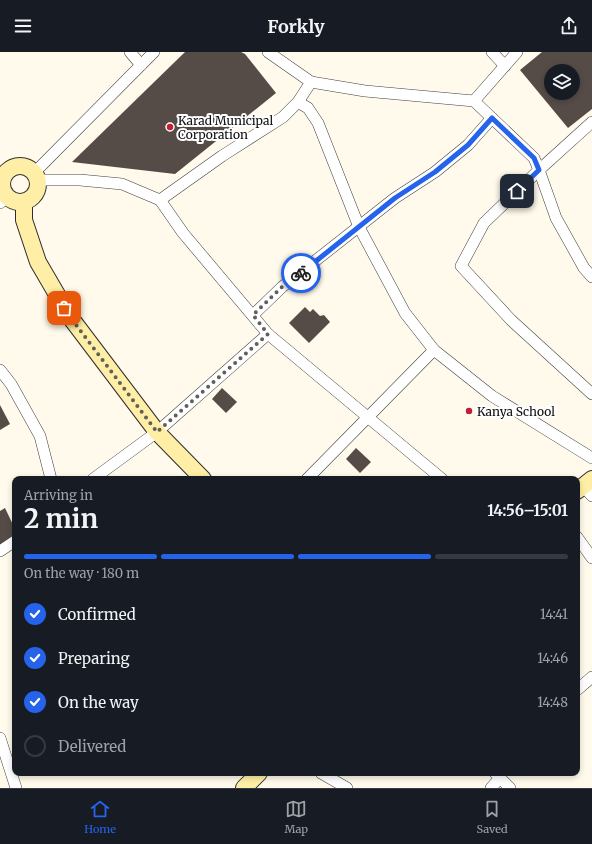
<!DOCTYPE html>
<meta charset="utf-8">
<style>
:root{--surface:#171b24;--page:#242831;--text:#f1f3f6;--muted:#9ea1a6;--line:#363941;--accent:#2563eb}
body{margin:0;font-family:Merriweather,serif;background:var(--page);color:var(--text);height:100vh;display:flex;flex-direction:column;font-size:15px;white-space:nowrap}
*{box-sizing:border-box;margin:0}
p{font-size:13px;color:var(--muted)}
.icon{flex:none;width:22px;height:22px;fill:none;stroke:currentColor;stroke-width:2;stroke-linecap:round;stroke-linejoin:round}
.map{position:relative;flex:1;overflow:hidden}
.panel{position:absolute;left:12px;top:424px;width:568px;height:300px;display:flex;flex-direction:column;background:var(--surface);border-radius:8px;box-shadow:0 2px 6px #0003}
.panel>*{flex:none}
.buttons{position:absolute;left:544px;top:12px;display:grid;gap:8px}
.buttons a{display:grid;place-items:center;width:36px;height:36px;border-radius:50%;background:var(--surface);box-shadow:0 2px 6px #0003;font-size:20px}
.pin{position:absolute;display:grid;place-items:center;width:34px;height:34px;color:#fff;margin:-17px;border-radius:8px;box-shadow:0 2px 6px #0006}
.courier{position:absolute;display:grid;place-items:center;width:40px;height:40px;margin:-20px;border:3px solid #2563eb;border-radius:50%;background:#fff;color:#222;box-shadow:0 1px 5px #0007}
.overview em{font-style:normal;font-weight:700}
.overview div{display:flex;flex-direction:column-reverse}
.overview{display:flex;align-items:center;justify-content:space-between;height:68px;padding:0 12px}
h1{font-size:26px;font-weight:700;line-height:30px}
.bar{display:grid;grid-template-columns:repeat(4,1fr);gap:6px 4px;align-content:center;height:48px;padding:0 12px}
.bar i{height:5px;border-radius:3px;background:var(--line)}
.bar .selected{background:var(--accent)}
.bar p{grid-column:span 4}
ol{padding:0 12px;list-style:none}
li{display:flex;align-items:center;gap:12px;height:44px}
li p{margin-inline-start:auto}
li .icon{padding:4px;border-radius:50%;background:var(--accent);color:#fff;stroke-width:4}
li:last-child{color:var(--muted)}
li i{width:22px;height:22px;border:2px solid var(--line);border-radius:50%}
header{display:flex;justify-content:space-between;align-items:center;height:52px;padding:0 12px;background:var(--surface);font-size:18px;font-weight:700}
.tabs{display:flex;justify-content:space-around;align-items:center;height:56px;border-top:1px solid var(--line);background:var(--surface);font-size:11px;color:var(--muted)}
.tabs a{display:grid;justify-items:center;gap:2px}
.tabs .selected{color:var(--accent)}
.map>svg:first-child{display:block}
.building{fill:#554c48;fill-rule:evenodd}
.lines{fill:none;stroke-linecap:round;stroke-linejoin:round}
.street-casing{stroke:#3f3f3f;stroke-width:12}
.secondary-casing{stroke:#2e2e2e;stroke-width:18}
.street{stroke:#fff;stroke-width:11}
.secondary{stroke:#ffefa6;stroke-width:16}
.done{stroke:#615f5a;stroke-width:4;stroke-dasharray:0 7.2}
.route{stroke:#2563eb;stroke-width:5}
.poi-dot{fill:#c11f32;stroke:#fff;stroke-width:1.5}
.labels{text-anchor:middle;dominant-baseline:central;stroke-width:4;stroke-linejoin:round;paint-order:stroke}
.poi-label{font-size:12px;fill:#0c0c0c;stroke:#fff;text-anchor:start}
</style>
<header><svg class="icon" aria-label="menu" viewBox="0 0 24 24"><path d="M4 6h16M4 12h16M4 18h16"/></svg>Forkly<svg class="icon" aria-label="share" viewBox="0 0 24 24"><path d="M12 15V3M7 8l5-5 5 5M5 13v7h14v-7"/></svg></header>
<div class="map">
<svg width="592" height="736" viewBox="0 0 592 736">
<rect width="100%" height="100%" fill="#fffaeb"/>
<g class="building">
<polygon points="185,0 241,0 245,2 276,41 175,122 72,110"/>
<path d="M542 0H592V57L568 76 520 18ZM551 19H573V41H551Z"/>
<polygon points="305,255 310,260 313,257 320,264 324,263 330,270 309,291 289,271"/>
<polygon points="222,336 237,350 226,361 212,347"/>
<polygon points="0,353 10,372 0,378"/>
<polygon points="356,396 371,410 360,421 346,407"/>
<polygon points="5,456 15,477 15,485 0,493 0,459"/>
</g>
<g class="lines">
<g class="street-casing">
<g id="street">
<polyline points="130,0 141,13"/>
<polyline points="492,0 505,14"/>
<polyline points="517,0 474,49 534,106 539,118 556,166 584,216 592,225"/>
<polyline points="311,30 365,39 474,49"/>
<polyline points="298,50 308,56 318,71 359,175 405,261 434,298 492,344 592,406"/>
<polyline points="592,70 539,118 484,171 461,214 511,268 592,342"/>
<polyline points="35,120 154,0"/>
<polyline points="38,128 80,128 122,132 160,148 183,181 268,282 442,427"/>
<polyline points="160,148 222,104 283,65 298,50 311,30 268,0"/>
<polyline points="0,151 7,145"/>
<polyline points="253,263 282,235 395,146 435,120 468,93 492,66"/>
<polyline points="0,318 11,332 40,384 51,427"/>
<polyline points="93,427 157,380 268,282"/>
<polyline points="307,427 434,298"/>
<polyline points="583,434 592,444"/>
<polyline points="577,485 592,506"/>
<polyline points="0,499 15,489"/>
<polyline points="577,638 592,625"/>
<polyline points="0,686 16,736"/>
<polyline points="321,721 347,736"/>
<polyline points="495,721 510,736"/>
<polyline points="491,736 500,726"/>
</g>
</g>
<g class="secondary-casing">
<g id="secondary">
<circle cx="20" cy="132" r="18"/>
<polyline points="24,150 24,168 38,210 70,265 157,380 203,427"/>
<polyline points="577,439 592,427"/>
<polyline points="244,736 259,721"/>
</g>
</g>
<use href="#street" class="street"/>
<use href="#secondary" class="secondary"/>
</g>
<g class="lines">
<polyline class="done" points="64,256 70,265 157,380 268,282 253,263 282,235 301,221"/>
<polyline class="route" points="301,221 395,146 435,120 468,93 492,66 534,106 539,118 517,139"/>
</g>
<g class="poi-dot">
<circle cx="170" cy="75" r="4"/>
<circle cx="469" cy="359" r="4"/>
</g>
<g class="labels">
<g class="poi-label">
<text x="178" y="68">Karad Municipal<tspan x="178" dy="14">Corporation</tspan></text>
<text x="477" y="359">Kanya School</text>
</g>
</g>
</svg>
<div class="buttons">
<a><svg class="icon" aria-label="layers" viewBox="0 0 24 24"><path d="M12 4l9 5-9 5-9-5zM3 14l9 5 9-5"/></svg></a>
</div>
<div class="pin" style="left:64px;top:256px;background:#ea580c"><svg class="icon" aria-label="bag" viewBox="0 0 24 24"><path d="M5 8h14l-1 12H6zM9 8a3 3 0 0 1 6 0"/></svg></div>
<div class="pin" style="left:517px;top:139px;background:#1f2937"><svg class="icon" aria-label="home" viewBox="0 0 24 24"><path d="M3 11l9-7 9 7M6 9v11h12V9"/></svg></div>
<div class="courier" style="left:301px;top:221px"><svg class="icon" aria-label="bike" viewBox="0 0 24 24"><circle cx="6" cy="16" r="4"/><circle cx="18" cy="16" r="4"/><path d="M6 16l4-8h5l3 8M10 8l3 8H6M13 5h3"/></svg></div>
<section class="panel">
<div class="overview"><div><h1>2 min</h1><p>Arriving in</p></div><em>14:56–15:01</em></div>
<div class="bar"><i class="selected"></i><i class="selected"></i><i class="selected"></i><i></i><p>On the way · 180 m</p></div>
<ol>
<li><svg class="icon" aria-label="check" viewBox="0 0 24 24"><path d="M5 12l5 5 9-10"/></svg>Confirmed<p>14:41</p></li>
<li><svg class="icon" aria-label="check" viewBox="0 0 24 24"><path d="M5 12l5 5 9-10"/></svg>Preparing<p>14:46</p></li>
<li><svg class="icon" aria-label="check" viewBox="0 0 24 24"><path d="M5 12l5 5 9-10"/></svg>On the way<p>14:48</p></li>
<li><i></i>Delivered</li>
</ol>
</section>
</div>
<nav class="tabs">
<a class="selected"><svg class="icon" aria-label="home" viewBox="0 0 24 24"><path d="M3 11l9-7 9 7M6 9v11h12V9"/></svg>Home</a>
<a><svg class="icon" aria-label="map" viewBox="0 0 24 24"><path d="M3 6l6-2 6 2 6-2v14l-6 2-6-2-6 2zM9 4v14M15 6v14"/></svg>Map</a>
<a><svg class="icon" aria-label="saved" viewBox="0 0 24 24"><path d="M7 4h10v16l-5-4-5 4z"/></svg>Saved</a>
</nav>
